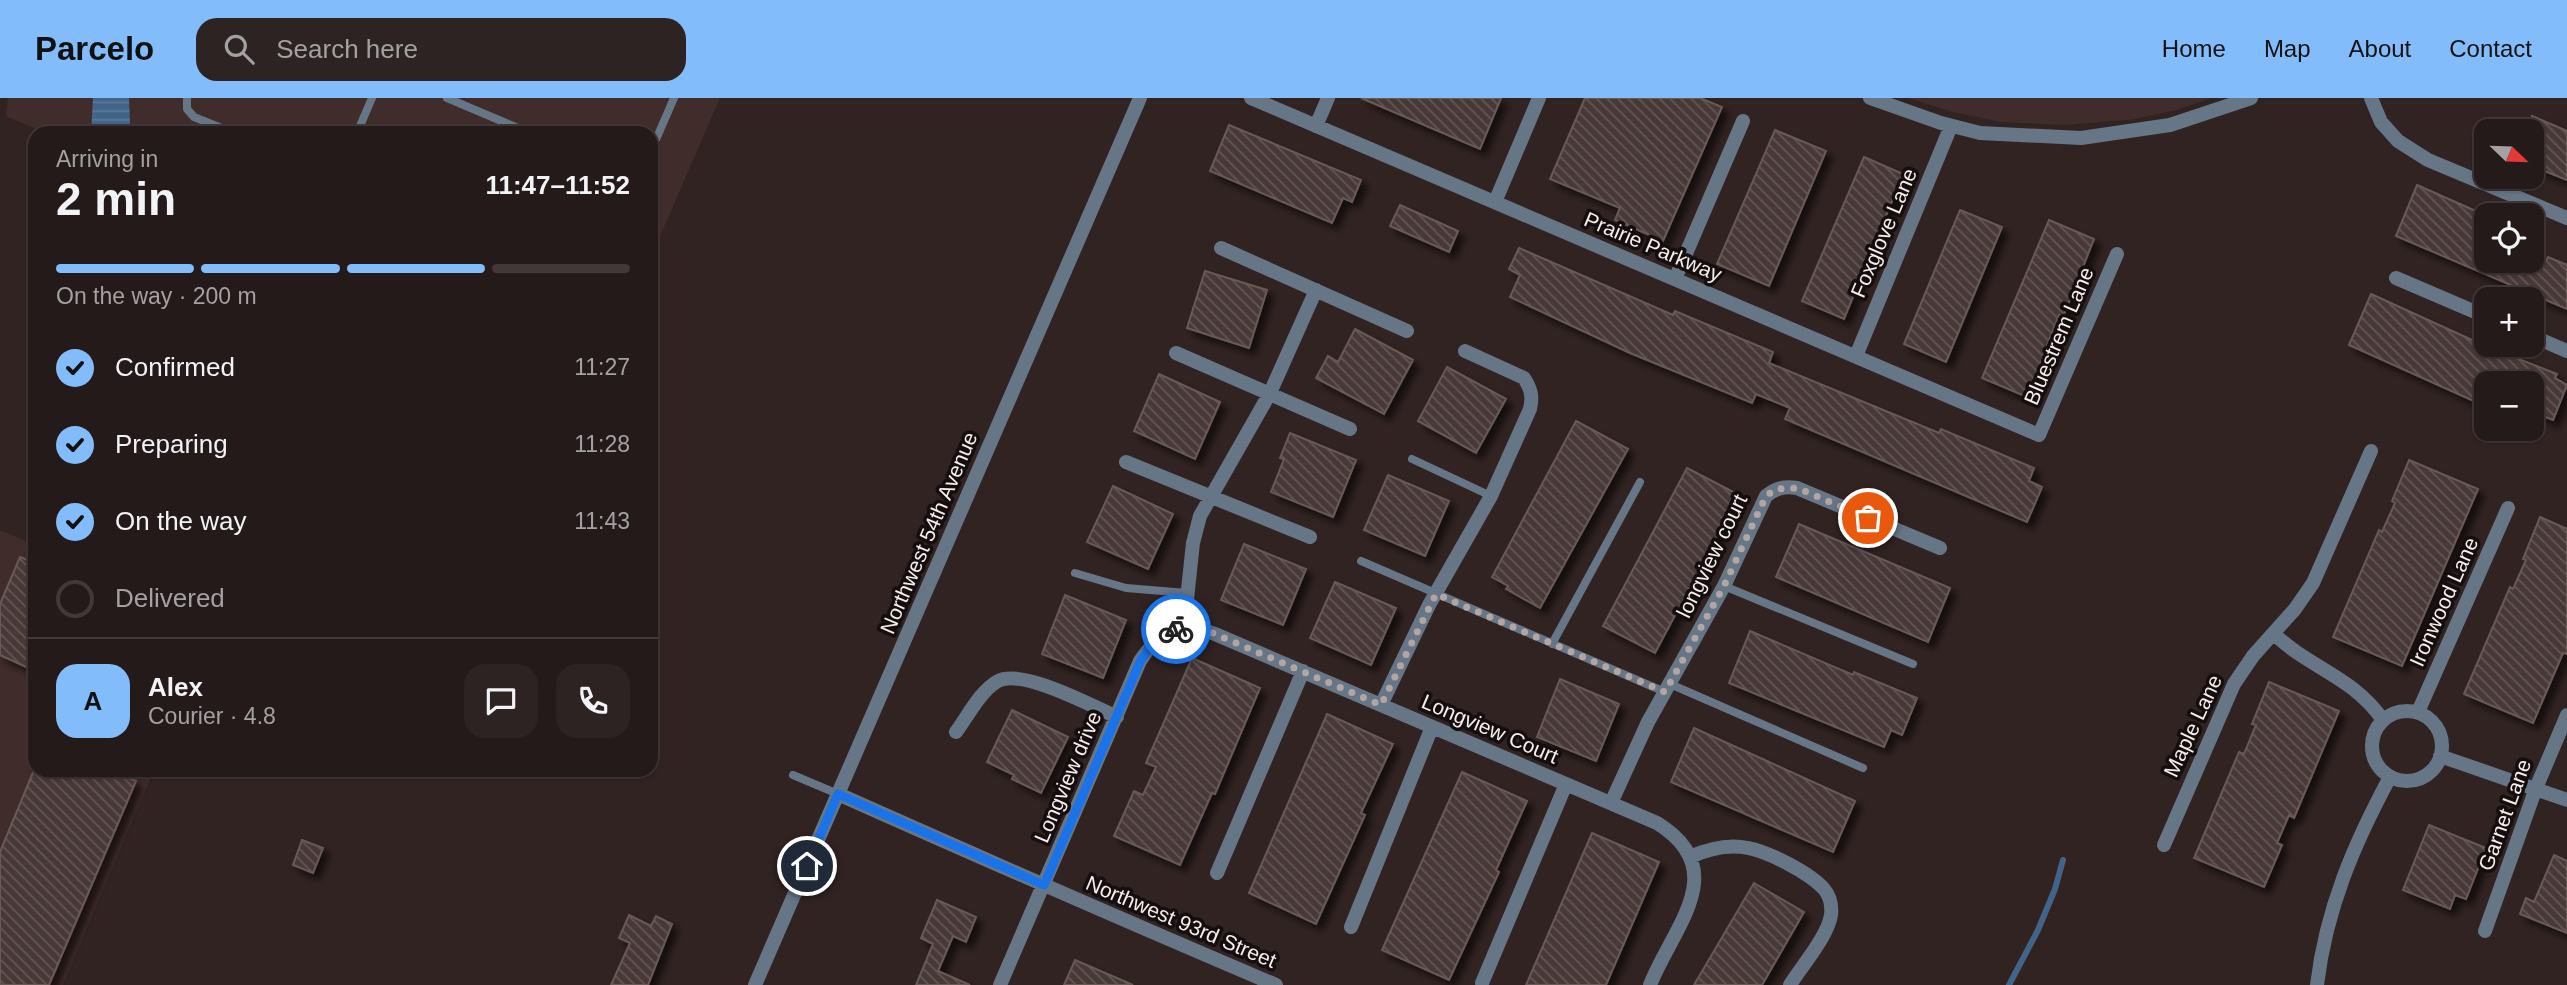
<!DOCTYPE html>
<meta charset="utf-8">
<style>
body{margin:0;font-family:Arial,sans-serif;background:#2d2323;color:#f1f3f6;height:100vh;display:flex;flex-direction:column;font-size:26px;white-space:nowrap}
*{box-sizing:border-box;margin:0}
p{font-size:23px;color:#a3a1a2}
.icon{flex:none;width:38px;height:38px;fill:none;stroke:currentColor;stroke-width:2;stroke-linecap:round;stroke-linejoin:round}
.map{position:relative;flex:1;overflow:hidden}
.panel{position:absolute;left:28px;top:28px;width:630px;height:651px;display:flex;flex-direction:column;background:#251a1a;border-radius:21px;box-shadow:0 2px 5px #0004,0 0 0 2px #423839}
.panel>*{flex:none}
.needle{width:46px;rotate:113deg}
.tools{position:absolute;left:2474px;top:21px;display:grid;gap:14px}
.tools a{display:grid;place-items:center;width:70px;height:70px;border-radius:14px;background:#251a1a;box-shadow:0 2px 5px #0004,0 0 0 2px #423839;font-size:35px}
.pin{position:absolute;display:grid;place-items:center;width:60px;height:60px;color:#fff;margin:-30px;border:4px solid #fff;border-radius:50%;box-shadow:0 2px 7px #0007}
.courier{position:absolute;display:grid;place-items:center;width:70px;height:70px;margin:-35px;border:5px solid #1a73e8;border-radius:50%;background:#fff;color:#222;box-shadow:0 2px 9px #0007}
.head em{font-style:normal;font-weight:600}
.head div{display:flex;flex-direction:column-reverse}
.head{display:flex;align-items:center;justify-content:space-between;height:119px;padding:0 28px}
h1{font-size:46px;font-weight:600;line-height:52px}
.bar{display:grid;grid-template-columns:repeat(4,1fr);gap:10px 7px;align-content:center;height:84px;padding:0 28px}
.bar i{height:9px;border-radius:5px;background:#423839}
.bar .active{background:#82bcfa}
.bar p{grid-column:span 4}
.line{display:flex;align-items:center;gap:18px;padding:0 28px;border-top:2px solid #423839}
.line div{flex:1}
.round{display:grid;place-items:center;flex:none;width:74px;height:74px;border-radius:21px;background:#2d2323}
ol{padding:0 28px;list-style:none}
li{display:flex;align-items:center;gap:21px;height:77px}
li p{margin-inline-start:auto}
li .icon{padding:7px;border-radius:50%;background:#82bcfa;color:#111;stroke-width:4}
li:last-child{color:#a3a1a2}
li i{width:38px;height:38px;border:4px solid #423839;border-radius:50%}
header{display:flex;align-items:center;gap:42px;box-sizing:border-box;height:98px;padding:0 35px;background:#82bcfa;color:#111}
header strong{font-size:33px}
nav{display:flex;gap:38px;margin-inline-start:auto;font-size:24px}
.search{width:490px;height:63px;background:#2d2323;display:flex;align-items:center;gap:18px;box-sizing:border-box;padding:0 24px;border-radius:21px;color:#a3a1a2;font-size:26px}
.map>svg:first-child{display:block}
.built{fill:#402c2a}
.water{fill:url(#water-rules)}
.lines{fill:none;stroke-linecap:round;stroke-linejoin:round}
.stream{stroke:#416488;stroke-width:6}
.building{fill:url(#building-back-hatch);stroke:#695957;stroke-width:2;filter:url(#shadow)}
.service{stroke:#667687;stroke-width:8}
.minor{stroke:#667687;stroke-width:14}
.tertiary{stroke:#667687;stroke-width:14}
.done{stroke:#b2a6a5;stroke-width:7;stroke-dasharray:0 12.6}
.route{stroke:#1a73e8;stroke-width:9}
.labels{text-anchor:middle;stroke-width:7;stroke-linejoin:round;paint-order:stroke}
.street-label{font-size:21px;fill:#f7edec;stroke:#150e0e}
</style>
<header>
<strong>Parcelo</strong>
<div class="search"><svg class="icon" aria-label="search" viewBox="0 0 24 24"><circle cx="10" cy="10" r="6"/><path d="M15 15l6 6"/></svg>Search here</div>
<nav><a>Home</a><a>Map</a><a>About</a><a>Contact</a></nav>
</header>
<div class="map">
<svg width="2567" height="887" viewBox="0 0 2567 887">
<defs>
<pattern id="water-rules" width="6" height="5" patternUnits="userSpaceOnUse" patternTransform="scale(1.75)"><rect width="6" height="5" fill="#416488"/><path d="M0 2.5h6" fill="none" stroke="#5d7a99"/></pattern>
<pattern id="building-back-hatch" width="6" height="6" patternUnits="userSpaceOnUse" patternTransform="scale(1.75)"><rect width="6" height="6" fill="#483938"/><path d="M-1 5l2 2M0 0l6 6M5-1l2 2" fill="none" stroke="#635655"/></pattern>
<filter id="shadow"><feDropShadow dx="6" dy="6" stdDeviation="3.5" flood-color="#0009"/></filter>
</defs>
<rect width="100%" height="100%" fill="#312322"/>
<path class="built" d="M8,0H720L651,159V35H46L6,18Z
M1908,0H2212L2176,12L2136,21L2065,27L2001,24L1953,14Z
M0,432L35,447V672H154L63,887H0Z"/>
<path class="water" d="M93,0H129L130,25L132,35H91Z"/>
<g class="lines">
<path class="stream" d="M2009,887L2038,832L2055,791L2063,762"/>
</g>
<path class="building" d="M1361,0H1501L1480,51Z
M1585,0H1700L1722,9L1663,143L1615,122L1620,110L1550,81Z
M2532,18L2567,33V82L2532,68Z
M1229,27L1361,82L1352,104L1343,100L1332,125L1210,73Z
M1775,32L1826,53L1769,188L1717,166Z
M1864,59L1903,76L1844,221L1802,203Z
M2417,87L2487,118V163H2546L2548,159L2567,167V211L2396,138Z
M1400,107L1458,133L1449,154L1390,128Z
M1960,112L2002,129L1946,264L1904,246Z
M2049,122L2094,141L2063,219L2059,217L2027,299L1982,280Z
M1519,150L1673,217L1675,213L1773,254L1769,265L1939,335L1941,331L2034,370L2029,383L2042,389L2027,424L1785,321L1790,310L1756,296L1752,305L1630,255L1510,199L1520,177L1509,171Z
M1205,173L1267,192L1249,250L1187,230Z
M2371,196L2483,247L2557,276L2555,280L2567,287L2553,322L2532,314V285H2487V309L2349,247Z
M1355,231L1413,262L1384,316L1316,280L1328,258L1338,264Z
M1447,269L1506,301L1476,355L1418,323Z
M1159,276L1220,304L1195,361L1134,333Z
M1576,323L1628,351L1540,510L1506,491L1508,488L1492,479Z
M1290,335L1356,362L1333,419L1271,394L1284,361L1280,360Z
M2409,362L2478,391L2402,568L2333,539L2379,432L2382,434L2395,405L2392,403Z
M1687,370L1739,397L1655,555L1603,528Z
M1388,377L1449,403L1425,458L1364,432Z
M1113,388L1173,416L1148,471L1087,444Z
M2540,419L2567,431V556L2563,555L2533,625L2464,596L2510,489L2513,491L2526,462L2523,461Z
M1799,426L1950,490L1928,544L1776,479Z
M1244,446L1306,471L1283,527L1221,502Z
M20,459L35,465V573L0,557V506Z
M1335,484L1396,510L1371,567L1310,540Z
M1065,497L1126,522L1103,580L1042,556Z
M1750,533L1853,577L1854,574L1917,600L1902,637L1891,632L1884,649L1729,585Z
M1192,560L1260,590L1215,696L1212,695L1180,767L1114,738L1134,693L1143,697L1156,669L1146,665Z
M1560,581L1619,606L1596,663L1537,639Z
M2269,584L2339,613L2294,720L2289,717L2277,745L2282,747L2264,789L2194,760L2239,654L2244,656L2256,627L2252,626Z
M1012,612L1068,639L1041,695L1012,681L1014,677L987,664Z
M1327,616L1393,646L1361,715L1365,717L1316,826L1249,795Z
M1694,630L1855,703L1833,754L1671,684Z
M34,672H109L136,683L49,887H0V754Z
M1462,674L1527,703L1496,772L1499,774L1449,882L1382,852Z
M2429,727L2486,750L2466,801L2455,797L2450,811L2403,792Z
M1592,735L1659,764L1606,887H1526Z
M302,742L323,750L313,775L293,767Z
M2554,757L2567,763V835L2520,816L2526,800L2534,804Z
M1754,785L1804,814L1762,887H1694Z
M937,802L976,819L966,844L953,838L938,873L970,887H916L933,846L921,840Z
M629,817L651,828L656,818L672,826L648,887H611L630,845L619,840Z
M1075,862L1133,887H1064Z"/>
<g class="lines">
<path class="service" d="M187,0V11L194,19L234,35
M447,0L530,35
M357,35L372,0
M651,53L674,0
M1412,361L1491,398
M1361,463L1665,594
M1075,475L1126,490L1187,495
M1724,488L1913,566
M1552,546L1640,384
M1670,586L1863,670
M793,677L838,696"/>
<path class="minor" d="M1251,0L2039,337L2117,156
M1870,0L1941,25L1980,35L2081,40L2170,27L2251,0
M2371,0L2381,24L2398,43L2428,62L2567,120
M1316,28L1328,0
M1495,104L1539,0
M1221,150L1407,233
M2396,180L2487,219
M1675,181L1743,23
M2532,238L2567,253
M1176,255L1350,331
M1856,258L1951,28
M1126,364L1310,439
M1184,529L1193,445L1200,418L1270,295L1316,192
M2274,536C2311,571 2352,578 2383,622
M1381,607L1429,507L1491,398L1530,311C1533,298 1531,291 1524,280L1465,253
M2372 648a35 35 0 1 1 70 0a35 35 0 1 1-70 0Z
M2418,614L2508,410
M956,634C968,618 980,593 998,583C1022,570 1092,608 1117,619
M2440,658L2567,702
M838,696C984,761 1130,825 1276,887
M1611,705L1648,624L1724,488L1766,398C1776,390 1784,388 1797,390L1940,450
M2164,747L2234,586L2253,558L2295,511L2313,485L2371,353
M1690,759C1708,751 1729,746 1748,750C1769,754 1810,775 1824,791C1830,798 1832,808 1831,817C1828,838 1801,869 1790,887
M1217,775L1303,573
M1351,829L1432,629
M2485,833L2536,690L2567,617
M1482,885L1566,686
M1000,887L1140,563C1161,532 1178,522 1215,536L1657,725C1733,772 1673,829 1650,887
M2317,887C2326,811 2354,746 2390,679"/>
<path class="tertiary" d="M755,887L1140,0"/>
</g>
<g class="lines">
<path class="done" d="M1176,531L1200,530L1215,536L1381,607L1436,496L1665,594L1724,488L1766,398L1776,391L1797,390L1868,420"/>
<path class="route" d="M807,768L838,696L1044,787L1140,564C1150,548 1157,536 1176,531"/>
</g>
<g class="labels">
<g class="street-label">
<text transform="translate(1884 135) rotate(-67)" y="7">Foxglove Lane</text>
<text transform="translate(1653 149) rotate(23)" y="7">Prairie Parkway</text>
<text transform="translate(2059 238) rotate(-67)" y="7">Bluestrem Lane</text>
<text transform="translate(929 435) rotate(-67)" y="7">Northwest 54th Avenue</text>
<text transform="translate(1712 458) rotate(-64)" y="7">longview court</text>
<text transform="translate(2444 504) rotate(-66)" y="7">Ironwood Lane</text>
<text transform="translate(2193 628) rotate(-65)" y="7">Maple Lane</text>
<text transform="translate(1490 631) rotate(23)" y="7">Longview Court</text>
<text transform="translate(1068 679) rotate(-67)" y="7">Longview drive</text>
<text transform="translate(2505 717) rotate(-70)" y="7">Garnet Lane</text>
<text transform="translate(1181 824) rotate(23)" y="7">Northwest 93rd Street</text>
</g>
</g>
</svg>
<div class="tools">
<a><svg class="needle" viewBox="-14 -14 28 28"><path d="M0-13l5 13h-10z" fill="#e53935"/><path d="M0 13l5-13h-10z" fill="#a3a1a2"/></svg></a>
<a><svg class="icon" aria-label="locate" viewBox="0 0 24 24"><circle cx="12" cy="12" r="6"/><path d="M12 2v4M12 18v4M2 12h4M18 12h4"/></svg></a>
<a>+</a>
<a>−</a>
</div>
<div class="pin" style="left:1868px;top:420px;background:#ea580c"><svg class="icon" aria-label="bag" viewBox="0 0 24 24"><path d="M5 8h14l-1 12H6zM9 8a3 3 0 0 1 6 0"/></svg></div>
<div class="pin" style="left:807px;top:768px;background:#1f2937"><svg class="icon" aria-label="home" viewBox="0 0 24 24"><path d="M3 11l9-7 9 7M6 9v11h12V9"/></svg></div>
<div class="courier" style="left:1176px;top:531px"><svg class="icon" aria-label="bike" viewBox="0 0 24 24"><circle cx="6" cy="16" r="4"/><circle cx="18" cy="16" r="4"/><path d="M6 16l4-8h5l3 8M10 8l3 8H6M13 5h3"/></svg></div>
<section class="panel">
<div class="head"><div><h1>2 min</h1><p>Arriving in</p></div><em>11:47–11:52</em></div>
<div class="bar"><i class="active"></i><i class="active"></i><i class="active"></i><i></i><p>On the way · 200 m</p></div>
<ol>
<li><svg class="icon" aria-label="check" viewBox="0 0 24 24"><path d="M5 12l5 5 9-10"/></svg>Confirmed<p>11:27</p></li>
<li><svg class="icon" aria-label="check" viewBox="0 0 24 24"><path d="M5 12l5 5 9-10"/></svg>Preparing<p>11:28</p></li>
<li><svg class="icon" aria-label="check" viewBox="0 0 24 24"><path d="M5 12l5 5 9-10"/></svg>On the way<p>11:43</p></li>
<li><i></i>Delivered</li>
</ol>
<div class="line" style="height:126px"><b class="round" style="background:#82bcfa;color:#111">A</b><div><b>Alex</b><p>Courier · 4.8</p></div><a class="round"><svg class="icon" aria-label="chat" viewBox="0 0 24 24"><path d="M4 5h16v11H9l-5 4z"/></svg></a><a class="round"><svg class="icon" aria-label="phone" viewBox="0 0 24 24"><path d="M5 4h4l2 5-3 2q2 4 5 5l2-3 5 2v4C11 20 4 13 5 4z"/></svg></a></div>
</section>
</div>
